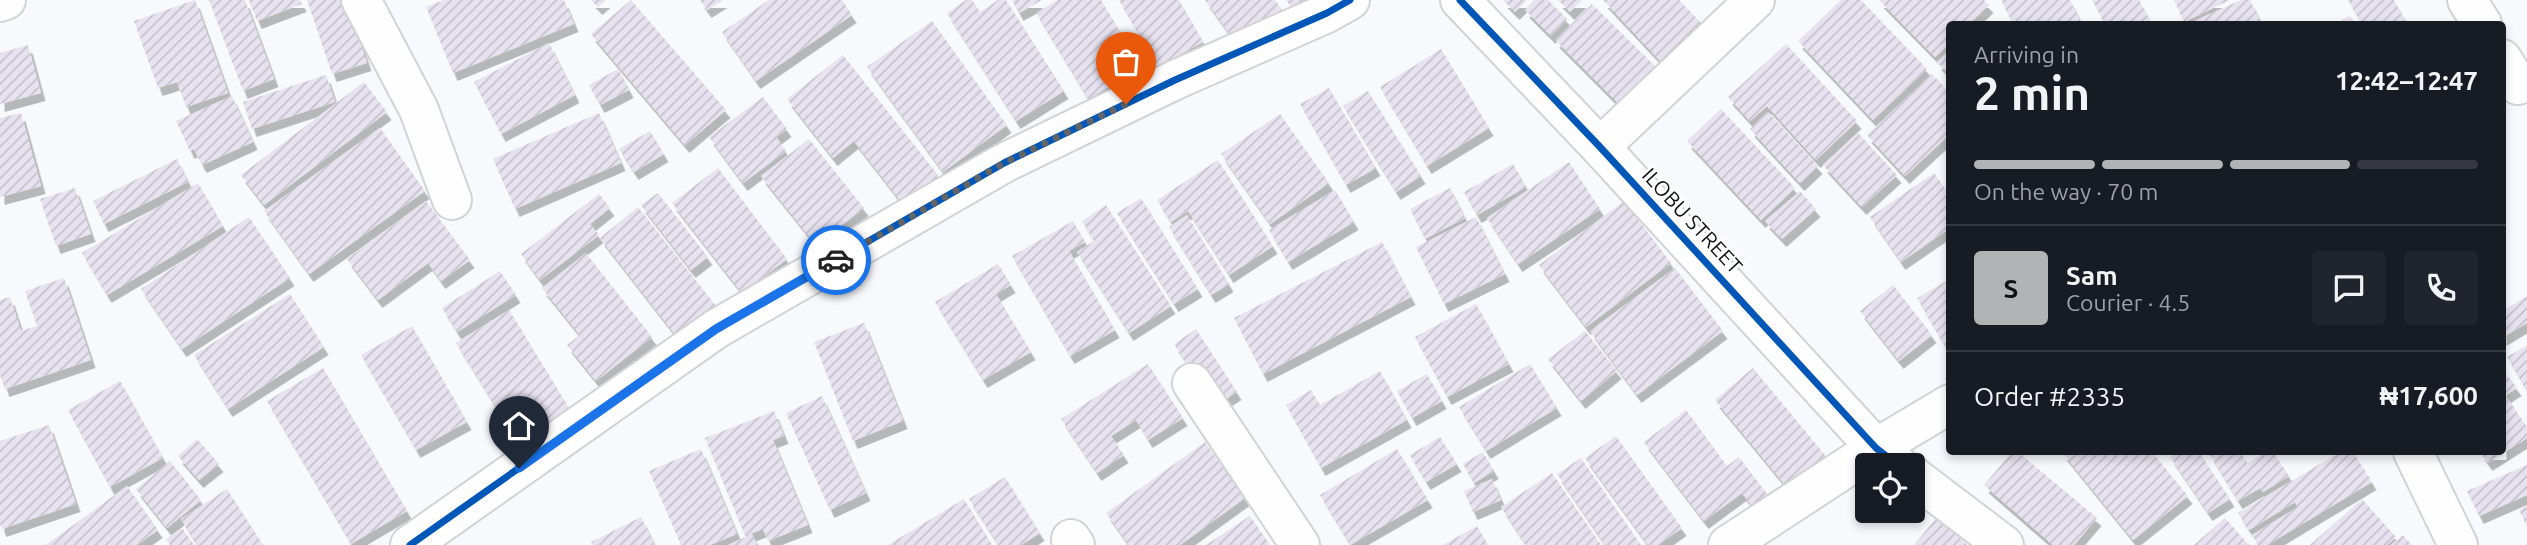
<!DOCTYPE html>
<meta charset="utf-8">
<style>
body{margin:0;font-family:Ubuntu,sans-serif;background:#20242c;color:#f1f3f6;height:100vh;display:flex;flex-direction:column;font-size:26px;white-space:nowrap}
*{box-sizing:border-box;margin:0}
p{font-size:23px;color:#9ea1a6}
.icon{flex:none;width:38px;height:38px;fill:none;stroke:currentColor;stroke-width:2;stroke-linecap:round;stroke-linejoin:round}
.map{position:relative;flex:1;overflow:hidden}
.drawer{position:absolute;left:1946px;top:21px;width:560px;height:434px;display:flex;flex-direction:column;background:#171b24;border-radius:7px;box-shadow:0 4px 10px #0003}
.drawer>*{flex:none}
.controls{position:absolute;left:1855px;top:453px;display:grid;gap:14px}
.controls a{display:grid;place-items:center;width:70px;height:70px;border-radius:7px;background:#171b24;box-shadow:0 4px 10px #0003;font-size:35px}
.pin{position:absolute;display:grid;place-items:center;width:60px;height:60px;color:#fff;margin:-72px -30px;border-radius:50% 50% 50% 0;rotate:-45deg;box-shadow:0 0 7px #0007}
.pin .icon{rotate:45deg}
.courier{position:absolute;display:grid;place-items:center;width:70px;height:70px;margin:-35px;border:5px solid #1a73e8;border-radius:50%;background:#fff;color:#222;box-shadow:0 2px 9px #0007}
.headline em{font-style:normal;font-weight:700}
.headline div{display:flex;flex-direction:column-reverse}
.headline{display:flex;align-items:center;justify-content:space-between;height:119px;padding:0 28px}
h1{font-size:46px;font-weight:700;line-height:52px}
.bar{display:grid;grid-template-columns:repeat(4,1fr);gap:10px 7px;align-content:center;height:84px;padding:0 28px}
.bar i{height:9px;border-radius:5px;background:#363941}
.bar .current{background:#b1b3b5}
.bar p{grid-column:span 4}
.line{display:flex;align-items:center;gap:18px;padding:0 28px;border-top:2px solid #363941}
.line div{flex:1}
.round{display:grid;place-items:center;flex:none;width:74px;height:74px;border-radius:7px;background:#20242c}
.map>svg:first-child{display:block}
.building{fill:url(#building-hatch);filter:url(#shadow)}
.lines{fill:none;stroke-linecap:round;stroke-linejoin:round}
.minor-casing{stroke:#d1d3d5;stroke-width:42}
.minor{stroke:#fefeff;stroke-width:38}
.cycleway-casing{stroke:#fff;stroke-width:11}
.cycleway{stroke:#0057b8;stroke-width:7}
.done{stroke:#626466;stroke-width:7;stroke-dasharray:0 12.6}
.route{stroke:#1a73e8;stroke-width:9}
.labels{text-anchor:middle;stroke-width:5;stroke-linejoin:round;paint-order:stroke}
.street-label{font-size:21px;fill:#121315;stroke:#fff}
</style>
<div class="map">
<svg width="2527" height="545" viewBox="0 0 2527 545">
<defs>
<pattern id="building-hatch" width="6" height="6" patternUnits="userSpaceOnUse" patternTransform="scale(1.75)"><rect width="6" height="6" fill="#e7e2ef"/><path d="M-1 1l2-2M0 6l6-6M5 7l2-2" fill="none" stroke="#c5c1cc"/></pattern>
<filter id="shadow"><feDropShadow dx="4.5" dy="8" stdDeviation="0" flood-color="#0004"/></filter>
</defs>
<rect width="100%" height="100%" fill="#f7f9fc"/>
<path class="building" d="M195,0L228,93L186,107L177,82L158,88L134,21Z
M209,0H245L274,79L243,91Z
M249,0H300L302,4L257,21Z
M307,0H346L367,63L332,74Z
M444,0H564L574,24L453,73L426,7Z
M591,0H606L598,7Z
M631,0L726,110L685,145L591,34Z
M700,0H723L707,10Z
M769,0H842L852,15L756,81L722,32Z
M966,0H972L980,12L998,0H1006L1064,91L1016,121L947,13Z
M1012,0H1042L1019,13Z
M1057,0H1101L1141,67L1088,99L1036,13Z
M1119,0H1179L1203,42L1157,67Z
M1205,0H1275L1282,10L1236,43Z
M1286,0H1324L1299,18Z
M1503,0H1527L1515,12Z
M1534,0H1548L1567,19L1551,36L1525,10Z
M1558,0H1582L1570,12Z
M1603,0H1679L1706,28L1666,67Z
M1841,0H1861L1927,69L1873,120L1798,41Z
M1879,0H1984L1989,5L1969,24H1950V43L1935,57Z
M2001,0H2070L2082,24H2013Z
M2092,0H2139L2152,24H2105Z
M2174,0H2230L2184,22Z
M2241,0H2250L2262,24H2193L2192,22Z
M2348,0H2394L2407,24H2362Z
M1592,4L1657,68L1620,105L1555,40Z
M2350,16L2355,24H2336Z
M932,21L1007,125L943,172L867,67Z
M549,43L575,95L501,134L474,82Z
M1786,44L1857,121L1816,160L1767,106L1750,121L1728,97Z
M28,45L41,93L0,104V53Z
M1441,49L1489,128L1427,166L1380,87Z
M1950,50V75L1937,62Z
M843,55L938,175L902,203L854,141L833,158L787,99Z
M618,69L629,90L600,105L589,85Z
M1932,74L1950,93V134L1905,176L1867,135Z
M326,75L335,102L252,129L243,102Z
M364,82L387,112L264,205L241,175Z
M1329,88L1376,168L1346,185L1300,104Z
M1368,91L1421,176L1396,192L1343,106Z
M232,96L253,142L202,165L194,149L190,151L176,121Z
M763,97L787,129L776,137L786,151L743,183L709,137Z
M1721,109L1795,188L1761,220L1687,141Z
M1768,112L1818,166L1800,183L1750,129Z
M21,113L41,186L0,197V118Z
M599,113L621,163L515,209L493,159Z
M1280,114L1329,183L1270,224L1221,154Z
M380,128L425,191L309,274L264,211Z
M650,131L664,154L634,172L619,149Z
M1858,133L1897,175L1862,207L1823,165Z
M809,139L864,208L816,245L761,176Z
M177,159L188,182L104,224L93,201Z
M1218,160L1273,246L1229,275L1188,211L1171,222L1157,200Z
M1569,162L1600,209L1518,264L1487,218Z
M1513,164L1526,187L1477,215L1464,192Z
M718,168L787,259L742,293L672,203Z
M1934,173L1950,195V228L1901,262L1870,217Z
M198,183L223,226L107,295L82,253Z
M75,188L91,234L56,246L40,199Z
M1450,188L1465,218L1425,239L1410,209Z
M1335,190L1354,222L1288,262L1269,230Z
M1800,191L1816,209L1782,239L1765,221Z
M658,193L708,257L691,270L641,205Z
M599,194L610,208L590,224L599,235L540,280L521,254Z
M1141,198L1198,289L1174,304L1117,213Z
M426,201L470,260L441,281L428,263L378,300L347,259Z
M1624,201L1671,263L1586,327L1539,265Z
M1106,205L1171,306L1129,333L1077,252L1094,241L1082,221Z
M638,207L716,306L677,337L600,238Z
M1187,215L1229,284L1211,295L1169,227Z
M249,217L290,278L182,349L141,289Z
M1476,217L1505,274L1444,304L1416,247Z
M1073,221L1085,242L1069,251L1115,330L1070,356L1012,256Z
M1382,242L1411,297L1263,374L1234,318Z
M586,253L652,337L596,381L567,345L580,335L542,288Z
M998,264L1011,285L996,294L1031,352L983,380L935,302Z
M1675,268L1723,331L1637,395L1590,331Z
M500,271L516,295L457,332L442,308Z
M64,278L91,360L5,389L0,375V300L10,297L21,331L37,326L25,291Z
M1950,279V355L1917,298Z
M1893,285L1932,335L1899,361L1860,311Z
M290,294L324,347L228,409L194,355Z
M2527,296V323L2502,338V311Z
M1476,304L1509,364L1447,397L1415,337Z
M509,310L572,413L519,445L456,343Z
M864,323L903,421L853,441L814,342Z
M412,326L467,422L416,450L361,355Z
M1196,329L1237,392L1215,406L1174,344Z
M1585,331L1617,371L1581,401L1548,359Z
M2526,346L2527,348V391L2507,357Z
M1148,364L1183,418L1148,440L1136,420L1111,436L1124,455L1097,473L1061,419Z
M1530,364L1557,408L1486,451L1459,407Z
M323,368L407,511L351,544L267,401Z
M1753,368L1825,455L1786,486L1715,400Z
M2502,368L2517,388L2502,398Z
M1380,371L1407,420L1321,468L1286,405L1311,390L1320,405Z
M1427,374L1442,401L1412,418L1397,391Z
M120,381L163,458L110,487L68,410Z
M822,396L866,493L830,510L786,413Z
M2508,399L2527,427V438L2488,463L2480,452H2502V403Z
M1686,410L1727,466L1739,457L1767,494L1752,506L1742,493L1704,521L1644,442Z
M774,411L784,436L773,440L808,525L768,541L763,529L745,536L705,438Z
M49,425L76,504L2,529L0,524V441Z
M1616,436L1682,528L1658,545H1648L1585,458Z
M1440,437L1457,464L1426,482L1410,455Z
M197,439L219,464L199,480L178,456Z
M1205,442L1245,498L1180,545H1129L1106,513Z
M701,449L737,534L710,545H681L649,471Z
M1397,449L1428,500L1350,545L1320,495Z
M1483,452L1494,471L1474,483L1463,464Z
M2012,452H2018L2097,518L2074,545H2053L1984,485Z
M2062,452H2152L2188,496L2133,540Z
M2178,452H2199L2230,499L2208,513L2170,457Z
M2217,452H2241L2247,463L2266,452H2273L2289,476L2263,492L2260,488L2238,501L2210,455Z
M2340,452H2353L2372,482L2267,545H2258L2252,535L2298,507L2295,502L2249,530L2238,513Z
M1581,458L1641,545H1605L1557,474Z
M170,461L201,500L167,528L136,489Z
M2527,465V495L2479,516L2467,491Z
M1552,473L1601,545H1526L1501,507Z
M1005,477L1040,533L1021,545H998L969,499Z
M1492,479L1501,500L1473,512L1464,491Z
M127,486L158,530L137,545H46Z
M227,489L263,545H197L181,519Z
M964,499L992,545H888Z
M2362,499L2396,537L2387,545H2310Z
M2527,506V526L2519,510Z
M1250,516L1270,545H1206Z
M641,517L655,545H593L591,542Z
M1936,518L1968,545H1914Z
M2225,518L2249,545H2194Z
M1477,526L1488,545H1443Z
M182,528L194,545H170L166,539Z
M752,534L757,545H728Z
M2403,535L2412,545H2391Z"/>
<g class="lines">
<defs>
<path id="minor" d="M361,0L419,110L452,200
M1460,0L1600,147L1876,448L1899,466
M2467,0L2482,24
M0,2L6,0
M2502,59L2518,85
M1600,147L1755,0
M1192,383L1300,545
M2413,452L2458,545
M1913,476L2004,545
M1071,539L1075,545
M410,545L716,329L1004,163L1175,80L1327,13L1350,0
M1728,545L1876,448L1950,404"/>
</defs>
<use href="#minor" class="minor-casing"/>
<use href="#minor" class="minor"/>
<defs>
<path id="cycleway" d="M1460,0L1600,147L1876,448L1899,466
M410,545L716,329L1004,163L1175,80L1327,13L1350,0"/>
</defs>
<use href="#cycleway" class="cycleway-casing"/>
<use href="#cycleway" class="cycleway"/>
</g>
<g class="lines">
<path class="done" d="M836,260L1004,163L1126,104"/>
<path class="route" d="M519,468L716,329L836,260"/>
</g>
<g class="labels">
<g class="street-label">
<text transform="translate(1692 221) rotate(47)" y="7">ILOBU STREET</text>
</g>
</g>
</svg>
<div class="controls">
<a><svg class="icon" aria-label="locate" viewBox="0 0 24 24"><circle cx="12" cy="12" r="6"/><path d="M12 2v4M12 18v4M2 12h4M18 12h4"/></svg></a>
</div>
<div class="pin" style="left:1126px;top:104px;background:#ea580c"><svg class="icon" aria-label="bag" viewBox="0 0 24 24"><path d="M5 8h14l-1 12H6zM9 8a3 3 0 0 1 6 0"/></svg></div>
<div class="pin" style="left:519px;top:468px;background:#1f2937"><svg class="icon" aria-label="home" viewBox="0 0 24 24"><path d="M3 11l9-7 9 7M6 9v11h12V9"/></svg></div>
<div class="courier" style="left:836px;top:260px"><svg class="icon" aria-label="car" viewBox="0 0 24 24"><path d="M5 17H2v-5l4-1 3-4h7l3 4 3 1v5h-3M9 17h6M6 11h13"/><circle cx="7" cy="17" r="2"/><circle cx="17" cy="17" r="2"/></svg></div>
<section class="drawer">
<div class="headline"><div><h1>2 min</h1><p>Arriving in</p></div><em>12:42–12:47</em></div>
<div class="bar"><i class="current"></i><i class="current"></i><i class="current"></i><i></i><p>On the way · 70 m</p></div>
<div class="line" style="height:126px"><b class="round" style="background:#b1b3b5;color:#111">S</b><div><b>Sam</b><p>Courier · 4.5</p></div><a class="round"><svg class="icon" aria-label="chat" viewBox="0 0 24 24"><path d="M4 5h16v11H9l-5 4z"/></svg></a><a class="round"><svg class="icon" aria-label="phone" viewBox="0 0 24 24"><path d="M5 4h4l2 5-3 2q2 4 5 5l2-3 5 2v4C11 20 4 13 5 4z"/></svg></a></div>
<div class="line" style="height:91px"><div>Order #2335</div><b>₦17,600</b></div>
</section>
</div>
